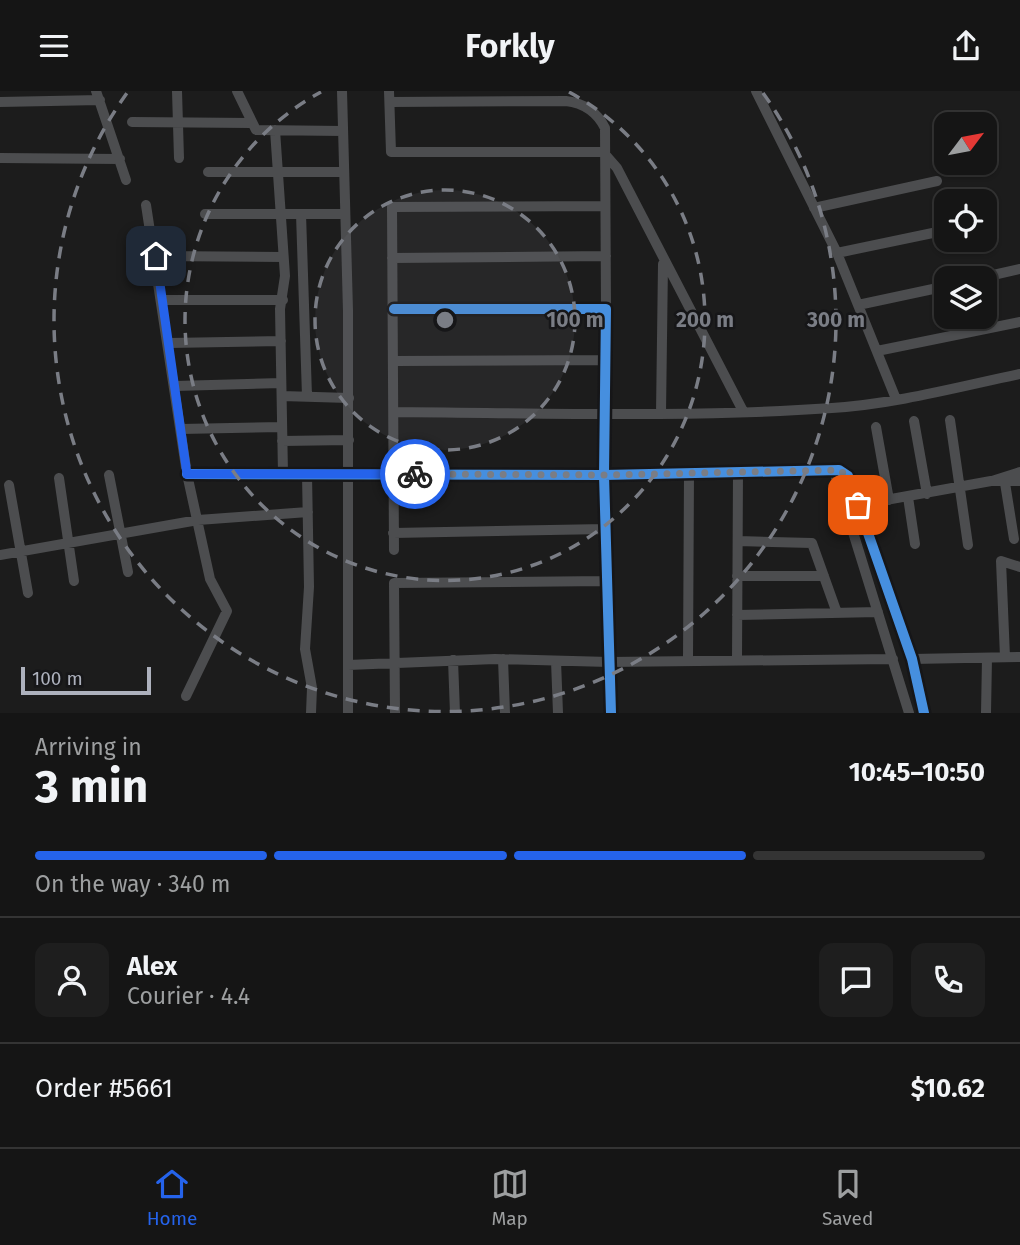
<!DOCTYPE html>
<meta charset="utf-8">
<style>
body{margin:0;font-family:"Fira Sans",sans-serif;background:#1e1e1e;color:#f1f3f6;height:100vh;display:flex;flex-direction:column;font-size:26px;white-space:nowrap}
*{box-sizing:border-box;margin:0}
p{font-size:23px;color:#9d9fa0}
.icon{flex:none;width:38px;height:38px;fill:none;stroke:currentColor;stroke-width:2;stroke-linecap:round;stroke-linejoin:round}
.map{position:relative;height:622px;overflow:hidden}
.side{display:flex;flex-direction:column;background:#151515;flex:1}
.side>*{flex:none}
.needle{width:46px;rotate:58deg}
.fabs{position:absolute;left:934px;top:21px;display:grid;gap:14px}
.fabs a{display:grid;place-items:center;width:63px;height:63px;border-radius:14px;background:#151515;box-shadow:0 2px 5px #0004,0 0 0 2px #343434;font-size:35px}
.scale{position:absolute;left:21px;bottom:18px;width:130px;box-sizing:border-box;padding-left:7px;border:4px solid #adb1bd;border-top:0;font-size:19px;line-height:24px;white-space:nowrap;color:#adb1bd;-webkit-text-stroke:5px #161618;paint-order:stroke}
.pin{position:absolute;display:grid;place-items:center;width:60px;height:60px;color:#fff;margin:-30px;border-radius:14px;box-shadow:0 4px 10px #0006}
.courier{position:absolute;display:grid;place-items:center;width:70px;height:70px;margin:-35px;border:5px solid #2563eb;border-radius:50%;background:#fff;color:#222;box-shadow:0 2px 9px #0007}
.head em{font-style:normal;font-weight:700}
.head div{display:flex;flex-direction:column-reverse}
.head{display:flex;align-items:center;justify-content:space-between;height:119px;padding:0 35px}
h1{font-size:46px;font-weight:700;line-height:52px}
.bar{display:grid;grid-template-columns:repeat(4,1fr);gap:10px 7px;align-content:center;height:84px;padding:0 35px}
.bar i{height:9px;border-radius:5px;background:#343434}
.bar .active{background:#2563eb}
.bar p{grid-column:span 4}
.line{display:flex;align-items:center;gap:18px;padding:0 35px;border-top:2px solid #343434}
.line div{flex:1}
.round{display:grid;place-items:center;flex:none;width:74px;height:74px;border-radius:14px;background:#1e1e1e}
header{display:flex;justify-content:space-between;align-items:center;height:91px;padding:0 35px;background:#151515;font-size:32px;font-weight:700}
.tabs{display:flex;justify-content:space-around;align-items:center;height:98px;border-top:2px solid #343434;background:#151515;font-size:19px;color:#9d9fa0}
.tabs a{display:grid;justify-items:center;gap:4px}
.tabs .active{color:#2563eb}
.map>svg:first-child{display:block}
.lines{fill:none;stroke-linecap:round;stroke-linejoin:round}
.street{stroke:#4c4d4f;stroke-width:10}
.cycleway-casing{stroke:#161618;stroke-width:15}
.cycleway{stroke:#468fdf;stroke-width:10}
.done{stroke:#7a7d85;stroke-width:7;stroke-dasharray:0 12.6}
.route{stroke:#2563eb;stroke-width:9}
.ring{fill:none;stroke:#7a7d85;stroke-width:3.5;stroke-dasharray:12 9}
.centre{fill:#7a7d85;stroke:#161618;stroke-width:3.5}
.ring-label{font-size:21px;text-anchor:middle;font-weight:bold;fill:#7a7d85;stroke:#161618;stroke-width:5;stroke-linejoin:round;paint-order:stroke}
</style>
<header><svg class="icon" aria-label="menu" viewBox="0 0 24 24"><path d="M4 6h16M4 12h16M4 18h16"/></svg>Forkly<svg class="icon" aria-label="share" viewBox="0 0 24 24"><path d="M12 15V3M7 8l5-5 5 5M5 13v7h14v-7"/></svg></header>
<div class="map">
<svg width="1020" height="622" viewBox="0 0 1020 622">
<rect width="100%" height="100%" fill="#1c1c1c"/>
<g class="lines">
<path class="street" d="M96,0L126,89
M177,0L179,67
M237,0L256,39L343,40
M342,0L348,220V622
M389,0L391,61H603L617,77L743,320
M756,0L837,162L896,308
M0,11L100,9
M390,11L566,10C583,12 597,21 605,37L606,218
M132,31L251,32
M275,39L285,185L280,218L283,383
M0,67L120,68
M208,81H344
M146,114L187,383L210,488L227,520L186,605
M814,117L937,90
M205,123H345
M301,123L307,305
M837,162L947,139
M156,165L283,166
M392,167L606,165
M980,187L1020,178
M163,209H283
M858,214L947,195
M169,252L281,250
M877,260L1020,231
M395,270L605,269
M175,295L281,292
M282,305L349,307
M395,321C540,322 687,327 832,317C895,313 958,296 1020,283
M661,322L663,173
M950,329L968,454
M914,330L927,403
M876,336L889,409
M181,338L282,336
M282,350L349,349
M834,380L909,622
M187,383L604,384L606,218H394
M307,383L309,496L305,558L312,597L311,622
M109,384L128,481
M59,387L74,490
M992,390L1020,381
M1005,392L1014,448
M9,394L28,502
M908,406L915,453
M858,414L991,390H1020
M393,442L605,438
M738,450L812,452L837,522
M394,459L392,116L605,115
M0,464L198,429L308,421
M737,485H824
M737,524L878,521
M1005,566L1001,470L1020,476
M503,568L505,622
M912,568L1020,566
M453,569L455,622
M688,569L689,383
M737,569L738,382
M556,570L558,622
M348,574L495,568L609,571L893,568
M395,622L394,492L606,490
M611,622L604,384L839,379L848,385L912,568L924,622
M986,622L987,567"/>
<defs>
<path id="cycleway" d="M187,383L604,384L606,218H394
M611,622L604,384L839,379L848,385L912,568L924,622"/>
</defs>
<use href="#cycleway" class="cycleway-casing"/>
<use href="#cycleway" class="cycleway"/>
</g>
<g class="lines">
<path class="done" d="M415,383L604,384L839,379L848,385L858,414"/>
<path class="route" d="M156,165L187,383H415"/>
</g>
<circle cx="445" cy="229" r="130" fill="#7a7d85" fill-opacity=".12"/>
<g class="ring">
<circle cx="445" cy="229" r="130"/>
<path d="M569 1A260 260 0 1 1 321 1"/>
<path d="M763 2A391 391 0 1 1 127 2"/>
</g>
<circle cx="445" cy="229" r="10" class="centre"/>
<g class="ring-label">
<text x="575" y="236">100 m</text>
<text x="705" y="236">200 m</text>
<text x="836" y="236">300 m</text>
</g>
</svg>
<div class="fabs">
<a><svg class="needle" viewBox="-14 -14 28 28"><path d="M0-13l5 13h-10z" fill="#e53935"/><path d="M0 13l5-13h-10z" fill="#9d9fa0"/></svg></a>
<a><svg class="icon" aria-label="locate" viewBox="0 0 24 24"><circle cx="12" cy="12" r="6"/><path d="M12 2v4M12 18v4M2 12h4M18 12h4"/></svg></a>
<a><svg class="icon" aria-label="layers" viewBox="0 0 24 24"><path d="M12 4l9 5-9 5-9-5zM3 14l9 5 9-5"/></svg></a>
</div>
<div class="scale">100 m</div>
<div class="pin" style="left:858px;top:414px;background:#ea580c"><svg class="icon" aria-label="bag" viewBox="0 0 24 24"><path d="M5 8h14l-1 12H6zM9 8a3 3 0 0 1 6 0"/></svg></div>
<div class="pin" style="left:156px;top:165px;background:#1f2937"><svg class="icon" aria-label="home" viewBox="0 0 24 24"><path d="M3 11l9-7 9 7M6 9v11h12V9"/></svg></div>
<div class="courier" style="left:415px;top:383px"><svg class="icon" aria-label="bike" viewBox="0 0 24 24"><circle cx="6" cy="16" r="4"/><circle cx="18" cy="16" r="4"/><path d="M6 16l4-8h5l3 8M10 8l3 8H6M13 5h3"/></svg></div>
</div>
<section class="side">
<div class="head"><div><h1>3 min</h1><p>Arriving in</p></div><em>10:45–10:50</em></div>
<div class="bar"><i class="active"></i><i class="active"></i><i class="active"></i><i></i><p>On the way · 340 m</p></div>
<div class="line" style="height:126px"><a class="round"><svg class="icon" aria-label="person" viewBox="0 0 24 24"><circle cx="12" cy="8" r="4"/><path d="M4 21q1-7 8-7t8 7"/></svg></a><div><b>Alex</b><p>Courier · 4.4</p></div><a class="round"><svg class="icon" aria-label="chat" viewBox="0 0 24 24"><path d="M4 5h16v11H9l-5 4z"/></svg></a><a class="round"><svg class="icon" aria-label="phone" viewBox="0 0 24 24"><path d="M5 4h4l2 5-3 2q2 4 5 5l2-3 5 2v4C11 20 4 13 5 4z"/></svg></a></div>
<div class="line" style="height:91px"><div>Order #5661</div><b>$10.62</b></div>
</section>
<nav class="tabs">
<a class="active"><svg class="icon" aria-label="home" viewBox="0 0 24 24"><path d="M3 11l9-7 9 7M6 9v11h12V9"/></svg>Home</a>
<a><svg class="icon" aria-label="map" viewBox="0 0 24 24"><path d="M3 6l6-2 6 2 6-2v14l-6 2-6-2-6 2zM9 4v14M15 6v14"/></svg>Map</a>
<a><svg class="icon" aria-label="saved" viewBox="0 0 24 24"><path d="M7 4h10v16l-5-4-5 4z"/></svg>Saved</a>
</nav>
